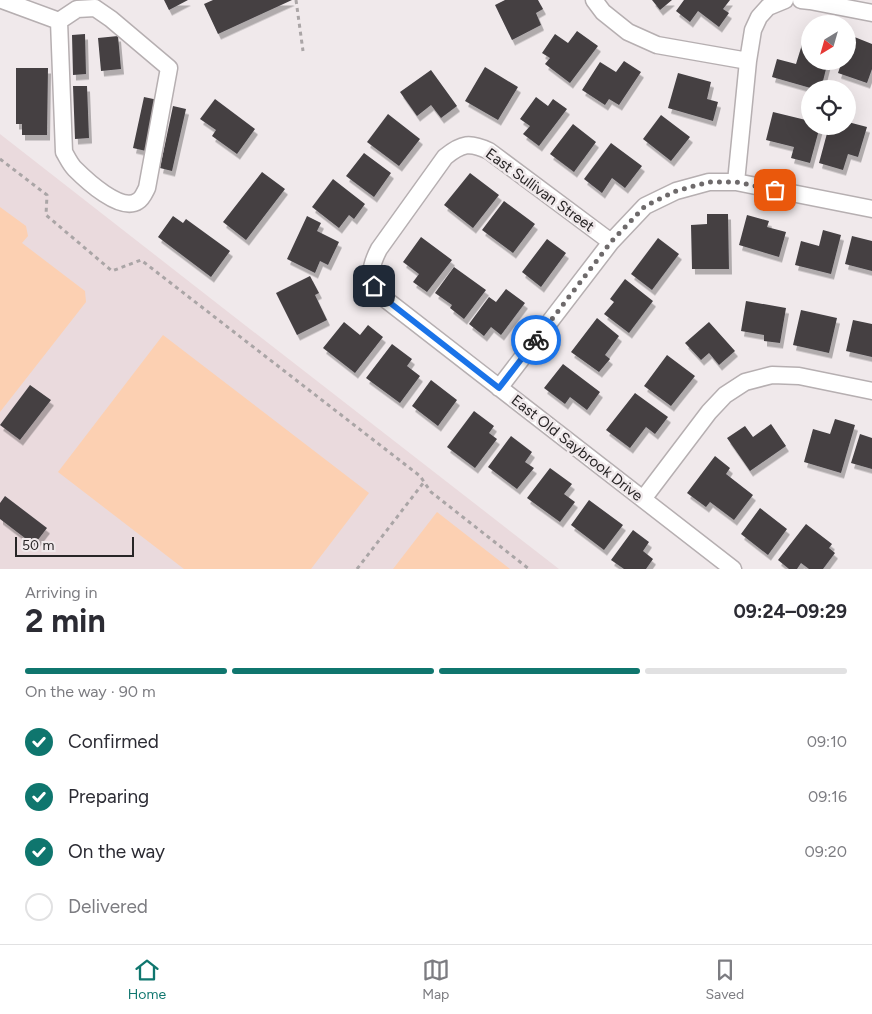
<!DOCTYPE html>
<meta charset="utf-8">
<style>
body{margin:0;font-family:Figtree,sans-serif;background:#f2f2f3;color:#2b2b33;height:100vh;display:flex;flex-direction:column;font-size:19px;white-space:nowrap}
*{box-sizing:border-box;margin:0}
p{font-size:16px;color:#7c7c81}
.icon{flex:none;width:28px;height:28px;fill:none;stroke:currentColor;stroke-width:2;stroke-linecap:round;stroke-linejoin:round}
.map{position:relative;height:569px;overflow:hidden}
.details{display:flex;flex-direction:column;background:#fff;flex:1}
.details>*{flex:none}
.needle{width:32px;rotate:217deg}
.fabs{position:absolute;left:801px;top:15px;display:grid;gap:10px}
.fabs a{display:grid;place-items:center;width:55px;height:55px;border-radius:50%;background:#fff;box-shadow:0 5px 20px #0002;font-size:25px}
.scale{position:absolute;left:15px;bottom:12px;width:119px;box-sizing:border-box;padding-left:5px;border:2px solid #282526;border-top:0;font-size:14px;line-height:18px;white-space:nowrap;color:#282526;-webkit-text-stroke:4px #f0e9eb;paint-order:stroke}
.pin{position:absolute;display:grid;place-items:center;width:42px;height:42px;color:#fff;margin:-21px;border-radius:10px;box-shadow:0 2px 8px #0006}
.courier{position:absolute;display:grid;place-items:center;width:50px;height:50px;margin:-25px;border:4px solid #1a73e8;border-radius:50%;background:#fff;color:#222;box-shadow:0 1px 6px #0007}
.head em{font-style:normal;font-weight:700}
.head div{display:flex;flex-direction:column-reverse}
.head{display:flex;align-items:center;justify-content:space-between;height:85px;padding:0 25px}
h1{font-size:32px;font-weight:700;line-height:38px}
.bar{display:grid;grid-template-columns:repeat(4,1fr);gap:8px 5px;align-content:center;height:60px;padding:0 25px}
.bar i{height:6px;border-radius:4px;background:#e1e1e2}
.bar .active{background:#0f766e}
.bar p{grid-column:span 4}
ol{padding:0 25px;list-style:none}
li{display:flex;align-items:center;gap:15px;height:55px}
li p{margin-inline-start:auto}
li .icon{padding:5px;border-radius:50%;background:#0f766e;color:#fff;stroke-width:4}
li:last-child{color:#7c7c81}
li i{width:28px;height:28px;border:2px solid #e1e1e2;border-radius:50%}
.dock{display:flex;justify-content:space-around;align-items:center;height:70px;border-top:1px solid #e1e1e2;background:#fff;font-size:14px;color:#7c7c81}
.dock a{display:grid;justify-items:center;gap:2px}
.dock .active{color:#0f766e}
.map>svg:first-child{display:block}
.built{fill:#eadadd}
.green{fill:#fcd0b2}
.building{fill:#444043;filter:url(#shadow)}
.lines{fill:none;stroke-linecap:round;stroke-linejoin:round}
.street-casing{stroke:#b6afb1;stroke-width:19}
.path{stroke:#aaa5a6;stroke-width:3;stroke-dasharray:4 4;stroke-linecap:butt}
.street{stroke:#fff;stroke-width:16}
.done{stroke:#6e6a6b;stroke-width:5;stroke-dasharray:0 9}
.route{stroke:#1a73e8;stroke-width:6}
.labels{text-anchor:middle;stroke-width:5;stroke-linejoin:round;paint-order:stroke}
.street-label{font-size:15px;fill:#282526;stroke:#f0e9eb}
</style>
<div class="map">
<svg width="872" height="569" viewBox="0 0 872 569">
<defs>
<filter id="shadow"><feDropShadow dx="3" dy="5.5" stdDeviation="0" flood-color="#0004"/></filter>
</defs>
<rect width="100%" height="100%" fill="#f0e9eb"/>
<path class="built" d="M0,134L223,308L559,569H0Z"/>
<path class="green" d="M0,207L26,226L28,236L22,243L85,291L86,302L0,412Z
M163,335L369,493L311,569H184L58,472Z
M437,512L510,569H393Z"/>
<path class="building" d="M164,0H188L169,10Z
M213,0H292L218,34L204,4Z
M505,0H538L543,9L536,13L541,25L512,40L495,5Z
M652,0H672L660,10Z
M684,0H730L723,9L729,13L719,27L698,11L690,22L676,11Z
M577,31L598,46L570,83L545,64L550,58L542,53L555,34L568,43Z
M85,34L86,74L73,75L72,35Z
M118,36L121,69L101,71L98,38Z
M852,36L872,44V69L867,83L838,73L842,61H848V47Z
M804,38L810,40V61H828L821,89H814L772,77L777,59L796,64Z
M624,61L641,72L619,105L609,99L605,105L582,90L600,62L616,72Z
M485,67L518,87L498,120L465,101Z
M16,68H48L47,135H22V124H16Z
M431,70L457,106L441,118L431,105L417,116L400,92Z
M678,73L711,82L707,99L718,102L713,121L668,108Z
M73,86H87L89,138L75,139Z
M144,97L158,100L146,151L133,148Z
M536,97L548,106L553,99L567,109L539,146L523,134L530,126L520,119Z
M215,99L255,129L237,154L212,136L216,130L200,119Z
M173,106L186,109L172,171L160,168Z
M773,112L810,121V126H820L810,163L791,158L794,147L766,140Z
M388,114L420,139L399,166L367,142Z
M661,115L690,137L671,161L643,139Z
M848,122L867,127L858,157L848,154L843,170L819,163L829,126H848Z
M573,124L596,142L574,172L550,154Z
M611,143L642,166L625,188L612,178L602,193L584,179Z
M364,153L391,173L374,197L346,176Z
M262,172L285,189L246,240L223,222Z
M470,173L499,195L473,228L444,205Z
M333,179L365,204L354,219L349,215L339,228L312,207Z
M504,201L535,224L513,253L482,230Z
M707,214H728L729,269H692L691,225L707,224Z
M747,215L769,221L767,227L786,232L779,257L739,245Z
M173,216L183,223L186,219L230,251L211,277L158,237Z
M307,216L321,223L317,231L339,242L328,265L320,261L315,273L287,259Z
M823,230L841,235L831,274L795,265L801,241L819,246Z
M852,236L872,241V271L845,264Z
M421,237L452,260L427,292L413,282L419,274L403,262Z
M658,238L679,254L652,290L631,274Z
M547,239L566,253L541,287L522,272Z
M454,267L486,290L464,319L450,308L452,305L435,293Z
M310,276L319,293L315,295L327,320L297,335L276,293Z
M625,279L653,301L629,333L604,314L614,302L610,299Z
M506,289L525,303L501,335L491,327L484,336L469,324L489,297L496,302Z
M746,301L786,308L780,343L764,341V335L741,331Z
M801,310L837,318L829,353L793,345Z
M597,318L619,336L605,355L610,359L599,372L571,352Z
M853,320L872,324V357L846,351Z
M344,322L360,335L368,325L383,337L355,373L323,348Z
M709,322L735,351L719,365L709,353L701,360L685,343Z
M392,344L412,359L407,366L420,376L400,403L366,378Z
M667,355L695,376L671,406L644,386Z
M563,364L600,392L587,410L570,397L565,404L544,388Z
M431,380L457,400L438,426L412,406Z
M30,385L51,400L20,440L0,425Z
M635,393L668,417L655,434L646,427L630,448L606,430Z
M474,411L494,426L489,433L497,439L475,468L447,447Z
M835,419L855,425L841,473L804,462L813,429L830,434Z
M771,424L786,446L750,471L727,438L745,426L753,437Z
M860,434L872,438V469L851,463Z
M511,436L532,452L525,462L534,468L517,489L488,467Z
M715,456L730,468L726,474L753,495L734,520L710,502L706,507L687,493Z
M550,468L572,484L564,494L575,502L560,522L527,498Z
M5,496L47,528L34,545L0,519V503Z
M589,500L623,525L604,550L571,525Z
M760,508L787,529L768,555L741,534Z
M806,524L832,544L829,548L835,553L823,569H809L801,563L797,569H789L778,560Z
M633,530L649,542L643,551L653,559L646,569H624L611,560Z"/>
<g class="lines">
<defs>
<path id="street" d="M2,0L59,21
M594,0L603,12L628,32L657,45L748,61
M801,0L810,1L872,13
M95,8L111,19L169,68L147,188C145,192 142,199 138,201C121,213 86,180 75,169C70,164 67,157 64,152L59,21L77,9Z
M736,182L872,209
M611,242L489,151C470,142 462,143 445,157L379,249C369,268 369,277 380,295L733,569
M499,388L611,242L645,206L676,191L709,182H736L748,61L753,30L759,17L768,7L785,0
M643,499L709,412L725,395L745,382L772,375L799,376L872,391"/>
</defs>
<use href="#street" class="street-casing"/>
<path class="path" d="M296,0L303,51
M0,159L47,195L46,215L112,271L141,260L420,476L431,492L529,569
M357,569L424,482"/>
<use href="#street" class="street"/>
</g>
<g class="lines">
<path class="done" d="M536,340L611,242L645,206L676,191L709,182H736L775,190"/>
<path class="route" d="M374,286L380,295L499,388L536,340"/>
</g>
<g class="labels">
<g class="street-label">
<text transform="translate(540 190) rotate(36)" y="5">East Sullivan Street</text>
<text transform="translate(577 448) rotate(38)" y="5">East Old Saybrook Drive</text>
</g>
</g>
</svg>
<div class="fabs">
<a><svg class="needle" viewBox="-14 -14 28 28"><path d="M0-13l5 13h-10z" fill="#e53935"/><path d="M0 13l5-13h-10z" fill="#7c7c81"/></svg></a>
<a><svg class="icon" aria-label="locate" viewBox="0 0 24 24"><circle cx="12" cy="12" r="6"/><path d="M12 2v4M12 18v4M2 12h4M18 12h4"/></svg></a>
</div>
<div class="scale">50 m</div>
<div class="pin" style="left:775px;top:190px;background:#ea580c"><svg class="icon" aria-label="bag" viewBox="0 0 24 24"><path d="M5 8h14l-1 12H6zM9 8a3 3 0 0 1 6 0"/></svg></div>
<div class="pin" style="left:374px;top:286px;background:#1f2937"><svg class="icon" aria-label="home" viewBox="0 0 24 24"><path d="M3 11l9-7 9 7M6 9v11h12V9"/></svg></div>
<div class="courier" style="left:536px;top:340px"><svg class="icon" aria-label="bike" viewBox="0 0 24 24"><circle cx="6" cy="16" r="4"/><circle cx="18" cy="16" r="4"/><path d="M6 16l4-8h5l3 8M10 8l3 8H6M13 5h3"/></svg></div>
</div>
<section class="details">
<div class="head"><div><h1>2 min</h1><p>Arriving in</p></div><em>09:24–09:29</em></div>
<div class="bar"><i class="active"></i><i class="active"></i><i class="active"></i><i></i><p>On the way · 90 m</p></div>
<ol>
<li><svg class="icon" aria-label="check" viewBox="0 0 24 24"><path d="M5 12l5 5 9-10"/></svg>Confirmed<p>09:10</p></li>
<li><svg class="icon" aria-label="check" viewBox="0 0 24 24"><path d="M5 12l5 5 9-10"/></svg>Preparing<p>09:16</p></li>
<li><svg class="icon" aria-label="check" viewBox="0 0 24 24"><path d="M5 12l5 5 9-10"/></svg>On the way<p>09:20</p></li>
<li><i></i>Delivered</li>
</ol>
</section>
<nav class="dock">
<a class="active"><svg class="icon" aria-label="home" viewBox="0 0 24 24"><path d="M3 11l9-7 9 7M6 9v11h12V9"/></svg>Home</a>
<a><svg class="icon" aria-label="map" viewBox="0 0 24 24"><path d="M3 6l6-2 6 2 6-2v14l-6 2-6-2-6 2zM9 4v14M15 6v14"/></svg>Map</a>
<a><svg class="icon" aria-label="saved" viewBox="0 0 24 24"><path d="M7 4h10v16l-5-4-5 4z"/></svg>Saved</a>
</nav>
